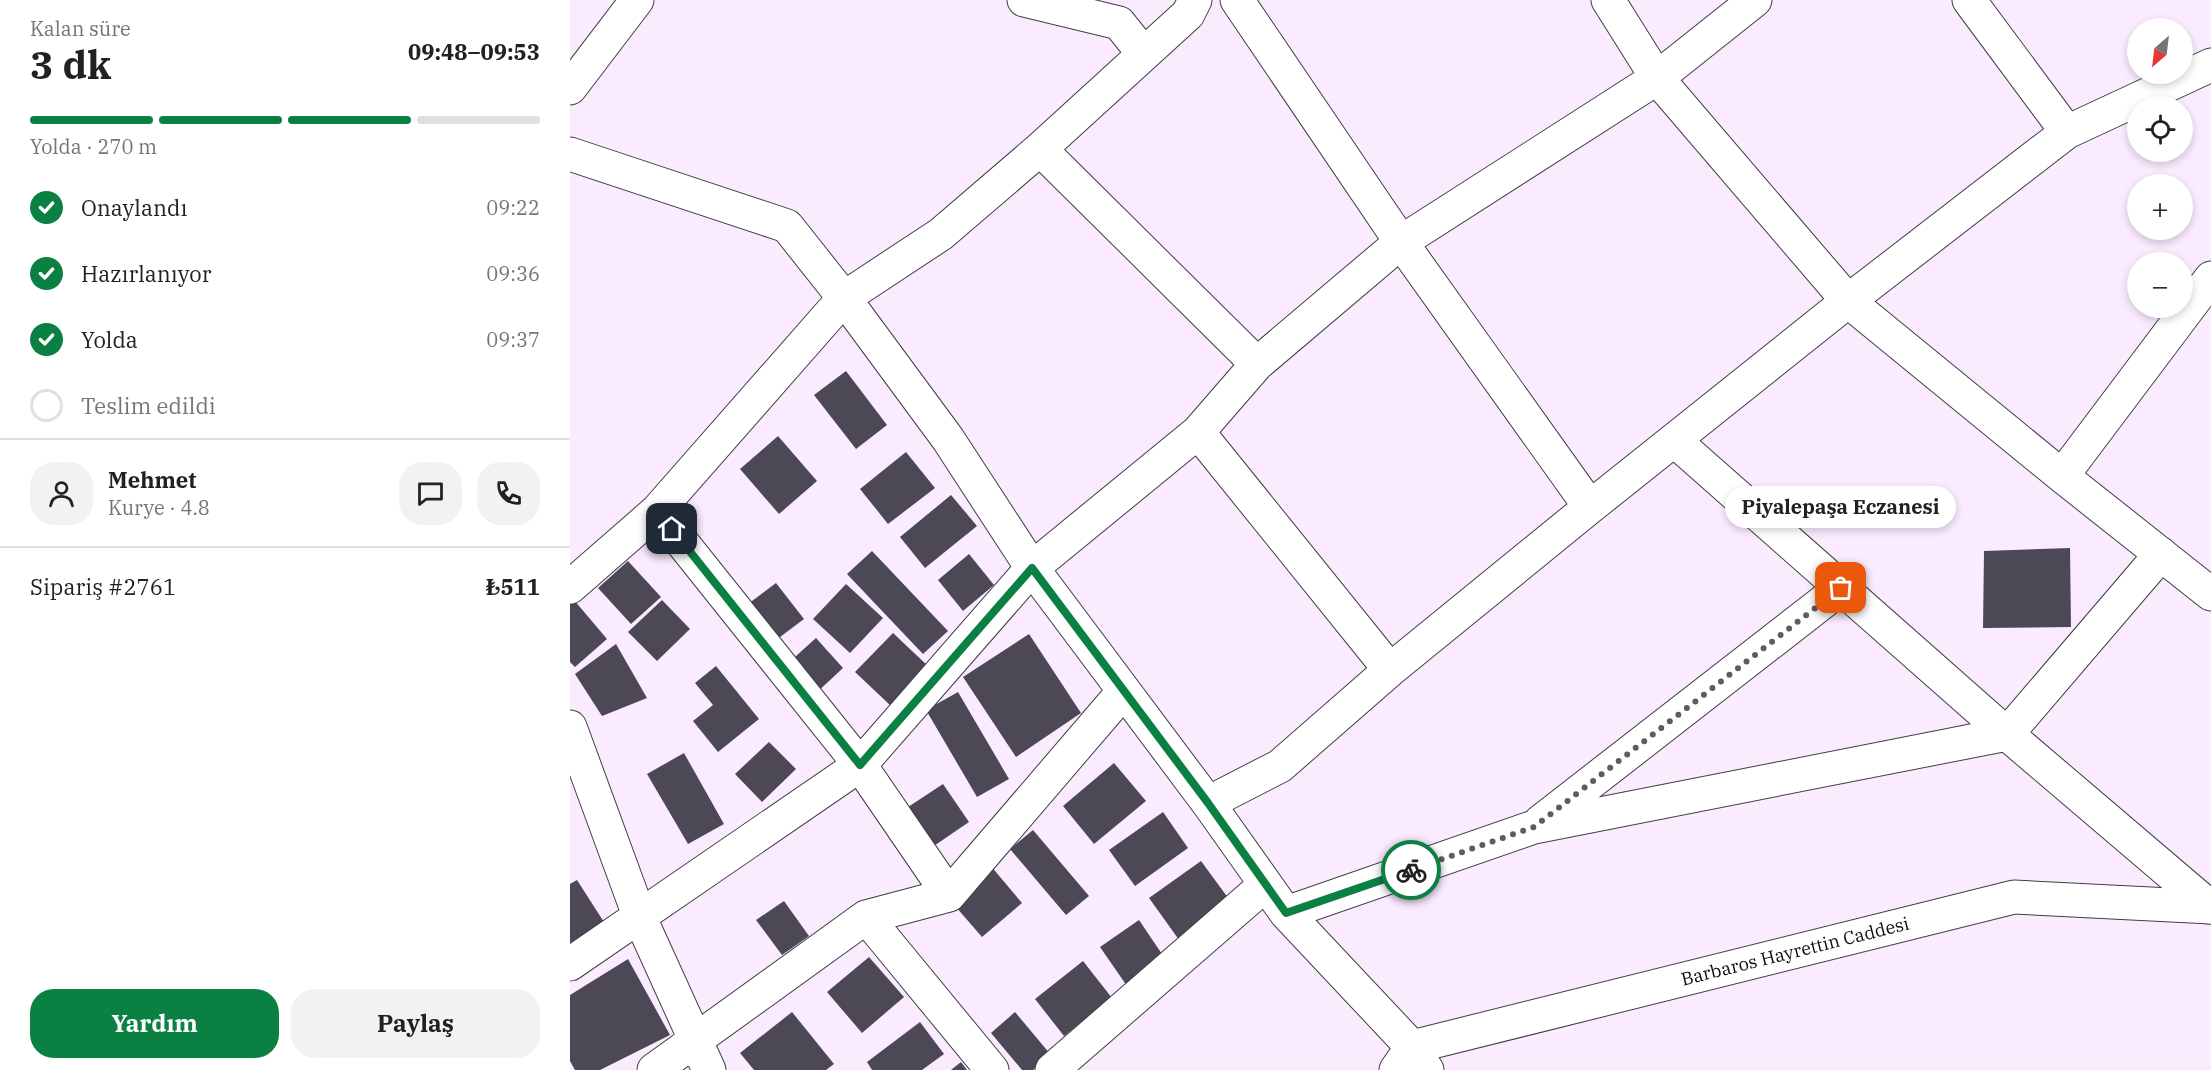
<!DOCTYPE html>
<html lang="tr">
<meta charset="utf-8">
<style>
body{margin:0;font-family:"IBM Plex Serif",serif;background:#f2f2f2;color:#202124;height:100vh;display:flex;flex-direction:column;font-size:22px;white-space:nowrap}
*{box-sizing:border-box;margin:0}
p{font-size:20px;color:#757577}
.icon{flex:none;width:33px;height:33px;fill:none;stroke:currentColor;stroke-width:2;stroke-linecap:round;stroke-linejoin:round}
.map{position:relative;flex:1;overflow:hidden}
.details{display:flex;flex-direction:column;background:#fff;width:570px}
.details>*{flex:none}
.needle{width:39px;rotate:208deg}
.buttons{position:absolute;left:1557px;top:18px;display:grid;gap:12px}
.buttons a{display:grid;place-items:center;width:66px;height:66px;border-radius:50%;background:#fff;box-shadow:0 3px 9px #0003;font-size:30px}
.pin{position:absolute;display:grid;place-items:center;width:51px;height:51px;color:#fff;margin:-26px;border-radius:12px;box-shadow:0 3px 9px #0006}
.courier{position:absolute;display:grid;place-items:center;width:60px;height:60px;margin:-30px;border:4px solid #0b8043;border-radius:50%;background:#fff;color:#222;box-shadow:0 2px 8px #0007}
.bubble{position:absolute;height:42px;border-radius:21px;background:#fff;box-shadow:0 3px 9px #0003;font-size:20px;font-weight:800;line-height:42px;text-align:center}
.overview em{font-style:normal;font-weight:800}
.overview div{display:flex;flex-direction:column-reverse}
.overview{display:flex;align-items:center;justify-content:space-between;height:102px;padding:0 30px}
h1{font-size:39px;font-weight:800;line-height:45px}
.bar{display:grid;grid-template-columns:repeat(4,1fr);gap:9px 6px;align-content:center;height:72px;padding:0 30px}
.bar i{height:8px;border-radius:4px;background:#e0e0e0}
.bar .active{background:#0b8043}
.bar p{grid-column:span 4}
.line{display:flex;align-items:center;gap:15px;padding:0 30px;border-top:2px solid #e0e0e0}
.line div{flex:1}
.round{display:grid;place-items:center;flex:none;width:63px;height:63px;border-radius:24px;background:#f2f2f2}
ol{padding:0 30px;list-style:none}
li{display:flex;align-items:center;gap:18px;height:66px}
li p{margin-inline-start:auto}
li .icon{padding:6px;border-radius:50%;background:#0b8043;color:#fff;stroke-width:4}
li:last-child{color:#757577}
li i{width:33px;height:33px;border:3px solid #e0e0e0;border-radius:50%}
.primary-button{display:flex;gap:12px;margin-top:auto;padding:12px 30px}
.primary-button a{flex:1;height:69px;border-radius:24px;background:#0b8043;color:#fff;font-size:24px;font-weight:800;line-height:69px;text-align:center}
.primary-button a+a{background:#f2f2f2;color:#202124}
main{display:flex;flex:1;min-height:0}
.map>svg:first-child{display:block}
.building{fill:#4d4855}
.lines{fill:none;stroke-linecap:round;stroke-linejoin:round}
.minor-casing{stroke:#3f3f3f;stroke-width:35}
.tertiary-casing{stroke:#3f3f3f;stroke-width:35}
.minor{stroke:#fff;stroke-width:33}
.tertiary{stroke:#fff;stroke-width:33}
.done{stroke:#605a61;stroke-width:6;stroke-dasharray:0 10.8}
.route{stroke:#0b8043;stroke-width:8}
.labels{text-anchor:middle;stroke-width:6;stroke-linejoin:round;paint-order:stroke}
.street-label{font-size:18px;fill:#0c0c0c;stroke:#fff}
</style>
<main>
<section class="details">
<div class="overview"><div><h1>3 dk</h1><p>Kalan süre</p></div><em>09:48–09:53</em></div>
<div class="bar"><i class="active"></i><i class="active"></i><i class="active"></i><i></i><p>Yolda · 270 m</p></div>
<ol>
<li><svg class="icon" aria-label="check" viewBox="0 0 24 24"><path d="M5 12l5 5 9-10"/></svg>Onaylandı<p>09:22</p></li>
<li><svg class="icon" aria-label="check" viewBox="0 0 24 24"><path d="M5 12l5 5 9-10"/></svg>Hazırlanıyor<p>09:36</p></li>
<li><svg class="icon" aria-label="check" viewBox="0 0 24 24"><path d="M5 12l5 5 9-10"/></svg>Yolda<p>09:37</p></li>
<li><i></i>Teslim edildi</li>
</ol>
<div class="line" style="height:108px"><a class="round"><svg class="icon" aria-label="person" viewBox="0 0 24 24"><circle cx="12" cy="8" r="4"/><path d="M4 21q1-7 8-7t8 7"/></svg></a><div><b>Mehmet</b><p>Kurye · 4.8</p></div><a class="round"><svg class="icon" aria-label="chat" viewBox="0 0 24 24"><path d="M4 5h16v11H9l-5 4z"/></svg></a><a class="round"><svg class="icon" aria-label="phone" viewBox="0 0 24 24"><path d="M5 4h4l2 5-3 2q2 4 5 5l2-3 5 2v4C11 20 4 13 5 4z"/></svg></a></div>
<div class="line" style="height:78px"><div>Sipariş #2761</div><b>₺511</b></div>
<div class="primary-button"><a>Yardım</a><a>Paylaş</a></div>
</section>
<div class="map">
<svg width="1641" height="1070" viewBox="0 0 1641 1070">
<rect width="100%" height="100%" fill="#fbebff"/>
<path class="building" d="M276,371L317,425L286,449L244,395Z
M208,436L247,481L209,514L170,469Z
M336,452L365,488L318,524L290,489Z
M381,495L407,526L355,568L330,537Z
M1500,548L1501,627L1413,628L1414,551Z
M302,551L378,631L353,654L277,574Z
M399,554L424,585L393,611L368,580Z
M58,561L91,597L61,624L28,588Z
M206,583L234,619L202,643L174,607Z
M276,584L313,618L280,653L243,619Z
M4,600L37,639L5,667L0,662V603Z
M92,600L120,629L87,661L58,632Z
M323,633L359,667L321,706L285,672Z
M459,634L511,713L446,757L393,677Z
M246,638L273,668L244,695L216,665Z
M46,644L77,698L32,716L5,674Z
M146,666L189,719L148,752L123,721L143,705L125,683Z
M388,692L439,779L407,797L356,710Z
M199,742L226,769L192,802L165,774Z
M114,753L154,824L118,844L77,774Z
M544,763L576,801L524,844L493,806Z
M373,784L399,822L358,850L332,811Z
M593,812L618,848L565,886L539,850Z
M463,830L519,896L496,915L440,849Z
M631,861L664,906L612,944L579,898Z
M420,865L452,903L412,937L379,899Z
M7,880L39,930L0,954V884Z
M214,901L239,936L212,955L186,920Z
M569,920L596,960L557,986L530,947Z
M299,957L334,997L292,1033L257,992Z
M58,959L100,1035L30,1070H5L0,1061V995Z
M513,961L542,998L494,1036L465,999Z
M222,1012L264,1064L256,1070H184L170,1053Z
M445,1012L481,1055L463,1070H452L421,1033Z
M350,1022L374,1054L352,1070H302L297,1062Z
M391,1062L397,1070H381Z"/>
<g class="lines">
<defs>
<path id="minor" d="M454,0L549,23L573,53
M667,0L831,242L1020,507
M1038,0L1087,78L1278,301L1492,476L1641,594
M1399,0L1497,132
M0,88L67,0
M470,149L687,364
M0,154L217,226L274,298L378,439L462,568L638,803L716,913L842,1047L857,1070
M628,432L820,670
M1105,441L1437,734L1640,907
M1492,476L1641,278
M87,511L290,765L379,895
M0,587L87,511L274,298L371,234L470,149L618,14L625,0
M0,727L70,918L139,1070
M638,803L710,766L820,670L1020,507L1278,301L1497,132L1641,65
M970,822L1271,588
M716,913L964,827L1437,734L1591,554
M296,917L422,1070
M0,964L290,765L462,568L628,432L687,364L831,242L1087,78L1185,0
M84,1070L296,917L379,895L553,692
M482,1070L695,885"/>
<g id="tertiary">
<path id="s1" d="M826,1070L842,1047L1444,897L1641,907"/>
</g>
</defs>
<use href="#minor" class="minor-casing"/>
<use href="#tertiary" class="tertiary-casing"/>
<use href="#minor" class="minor"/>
<use href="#tertiary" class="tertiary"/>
</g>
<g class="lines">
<path class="done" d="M841,870L964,827L1271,588"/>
<path class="route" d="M102,529L290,765L462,568L638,803L716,913L841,870"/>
</g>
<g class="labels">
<g class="street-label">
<text dy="6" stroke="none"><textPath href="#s1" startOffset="423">Barbaros Hayrettin Caddesi</textPath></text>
</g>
</g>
</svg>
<div class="buttons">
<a><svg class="needle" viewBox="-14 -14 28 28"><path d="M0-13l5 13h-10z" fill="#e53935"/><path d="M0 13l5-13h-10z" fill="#757577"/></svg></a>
<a><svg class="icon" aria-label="locate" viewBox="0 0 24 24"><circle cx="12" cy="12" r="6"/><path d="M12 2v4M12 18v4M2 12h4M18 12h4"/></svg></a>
<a>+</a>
<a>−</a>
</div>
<div class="pin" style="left:1271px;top:588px;background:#ea580c"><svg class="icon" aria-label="bag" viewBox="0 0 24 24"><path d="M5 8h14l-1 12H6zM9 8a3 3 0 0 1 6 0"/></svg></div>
<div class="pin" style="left:102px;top:529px;background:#1f2937"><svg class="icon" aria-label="home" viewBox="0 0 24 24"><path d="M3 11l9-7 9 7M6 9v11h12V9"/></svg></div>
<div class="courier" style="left:841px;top:870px"><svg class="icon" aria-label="bike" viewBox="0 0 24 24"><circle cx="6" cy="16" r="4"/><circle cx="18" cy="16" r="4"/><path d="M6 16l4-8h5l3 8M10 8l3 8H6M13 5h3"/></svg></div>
<div class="bubble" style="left:1155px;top:486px;width:231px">Piyalepaşa Eczanesi</div>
</div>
</main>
